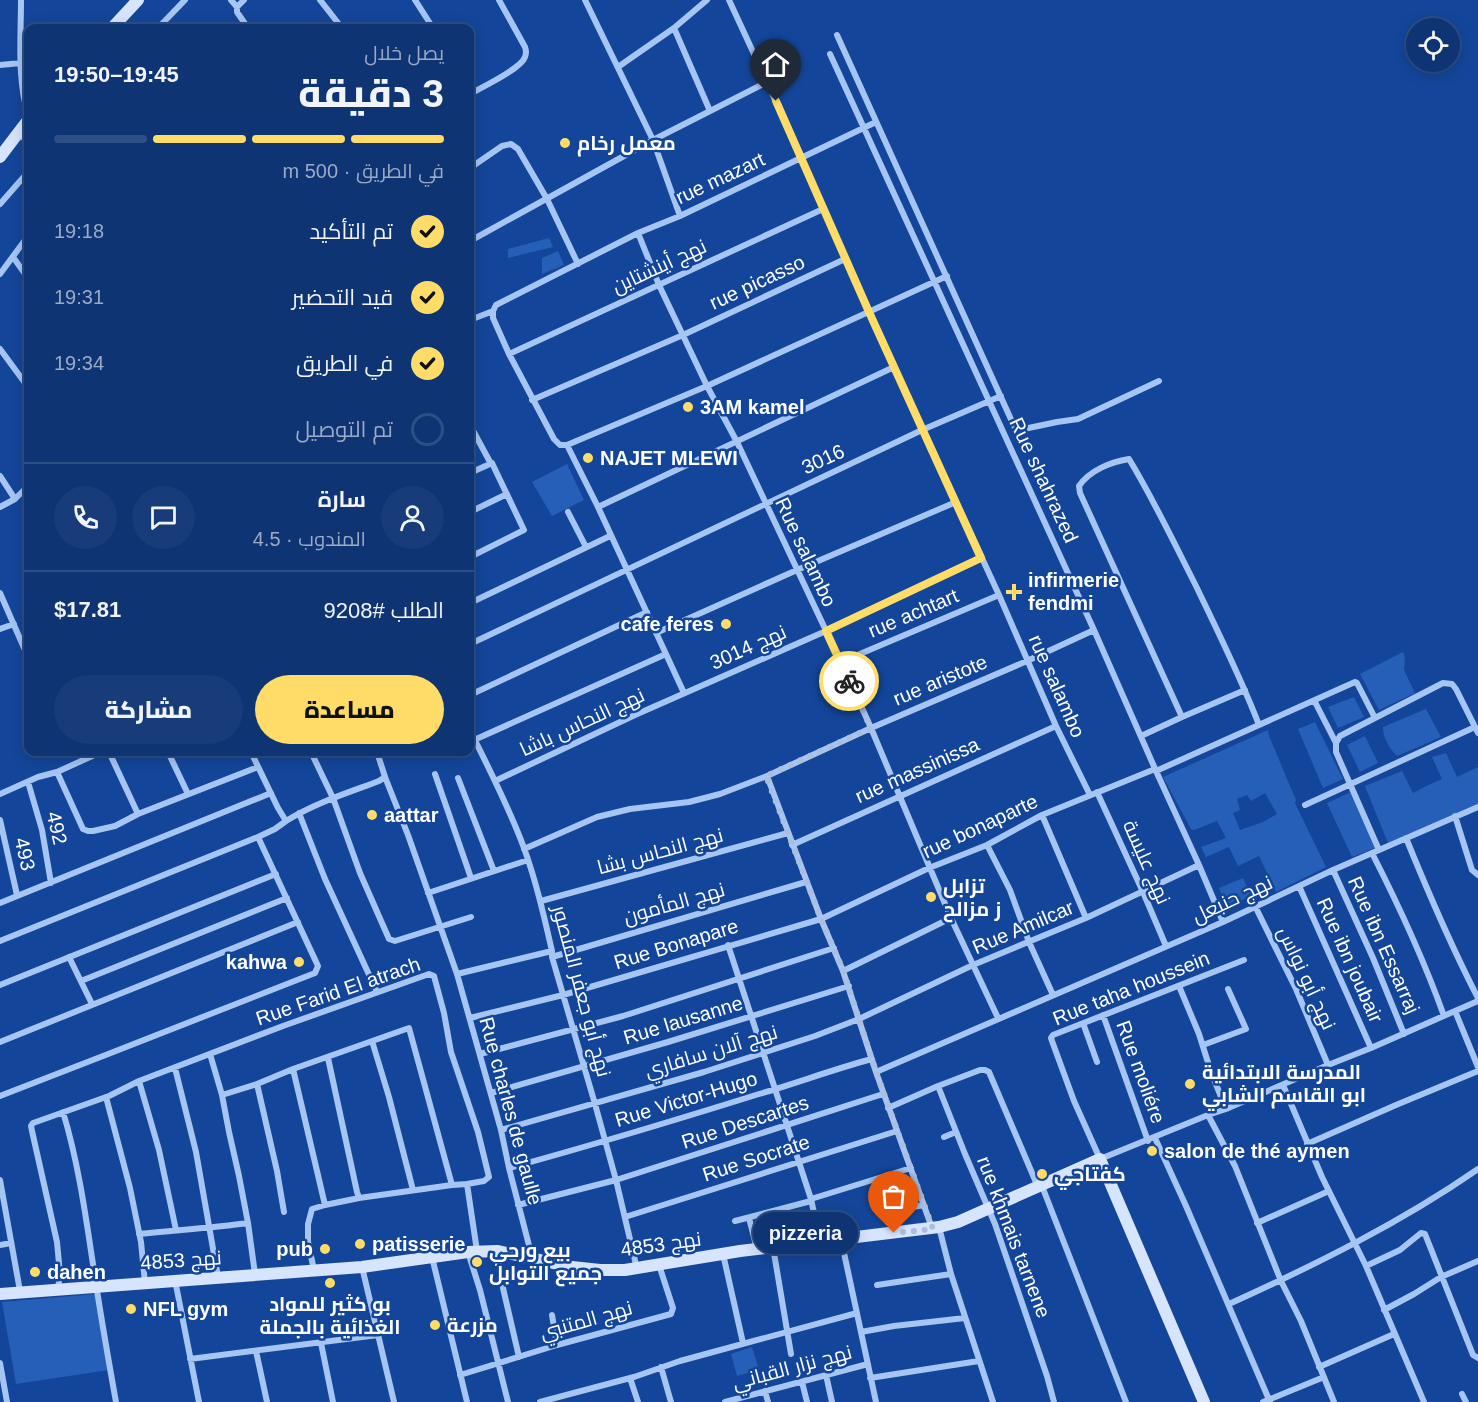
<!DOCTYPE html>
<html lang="ar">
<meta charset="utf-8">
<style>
body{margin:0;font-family:Helvetica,Cairo,sans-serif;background:#173c79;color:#f1f3f6;direction:rtl;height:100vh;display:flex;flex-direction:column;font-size:22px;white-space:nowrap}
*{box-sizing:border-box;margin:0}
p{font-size:20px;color:#9baac5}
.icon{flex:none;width:33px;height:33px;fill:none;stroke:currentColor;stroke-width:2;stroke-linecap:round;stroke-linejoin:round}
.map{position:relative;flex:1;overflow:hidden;direction:ltr}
.drawer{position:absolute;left:24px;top:24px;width:450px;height:732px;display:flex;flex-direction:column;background:#0e3474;border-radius:12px;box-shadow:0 3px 15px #0003,0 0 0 2px #2e4f86;direction:rtl}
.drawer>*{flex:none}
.fabs{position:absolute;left:1406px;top:18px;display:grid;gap:12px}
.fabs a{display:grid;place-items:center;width:54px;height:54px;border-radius:50%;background:#0e3474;box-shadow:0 3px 15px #0003,0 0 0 2px #2e4f86;font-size:30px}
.pin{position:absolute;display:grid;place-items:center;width:51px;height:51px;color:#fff;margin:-62px -26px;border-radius:50% 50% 50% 0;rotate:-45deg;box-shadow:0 0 6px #0007}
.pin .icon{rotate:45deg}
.courier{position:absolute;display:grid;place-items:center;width:60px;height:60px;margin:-30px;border:4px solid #ffdc68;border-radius:50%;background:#fff;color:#222;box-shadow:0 2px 8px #0007}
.bubble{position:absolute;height:42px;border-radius:21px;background:#0e3474;box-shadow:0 3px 15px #0003,0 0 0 2px #2e4f86;font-size:20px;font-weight:800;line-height:42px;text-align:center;direction:rtl}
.head em{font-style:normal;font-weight:800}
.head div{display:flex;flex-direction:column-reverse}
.head{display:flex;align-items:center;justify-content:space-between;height:102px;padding:0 30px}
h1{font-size:39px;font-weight:800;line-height:45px}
.bar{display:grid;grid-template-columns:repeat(4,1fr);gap:9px 6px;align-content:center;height:72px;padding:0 30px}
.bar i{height:8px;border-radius:4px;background:#2e4f86}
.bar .selected{background:#ffdc68}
.bar p{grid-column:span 4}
.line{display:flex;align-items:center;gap:15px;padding:0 30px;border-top:2px solid #2e4f86}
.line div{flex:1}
.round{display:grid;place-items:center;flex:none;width:63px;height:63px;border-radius:32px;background:#173c79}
ol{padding:0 30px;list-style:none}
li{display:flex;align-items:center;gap:18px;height:66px}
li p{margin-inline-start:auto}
li .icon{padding:6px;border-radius:50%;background:#ffdc68;color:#111;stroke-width:4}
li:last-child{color:#9baac5}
li i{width:33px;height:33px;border:3px solid #2e4f86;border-radius:50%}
.button{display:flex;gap:12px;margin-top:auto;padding:12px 30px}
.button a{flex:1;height:69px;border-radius:36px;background:#ffdc68;color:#111;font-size:24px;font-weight:800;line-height:69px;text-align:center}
.button a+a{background:#173c79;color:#f1f3f6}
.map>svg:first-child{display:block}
.green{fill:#265fb8;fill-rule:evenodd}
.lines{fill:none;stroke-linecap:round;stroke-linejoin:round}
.street{stroke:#a6c5f3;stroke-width:6}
.secondary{stroke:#d6e4fd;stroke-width:12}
.done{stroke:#acbedc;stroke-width:6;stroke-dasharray:0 10.8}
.route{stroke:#ffdc68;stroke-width:8}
.poi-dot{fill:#ffdc68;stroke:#13469a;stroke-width:2}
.labels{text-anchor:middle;stroke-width:5;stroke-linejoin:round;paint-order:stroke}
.poi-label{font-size:20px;font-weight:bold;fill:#fff;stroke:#13469a;text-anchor:start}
.street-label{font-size:20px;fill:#fff;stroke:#13469a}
</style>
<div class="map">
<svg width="1478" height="1402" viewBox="0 0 1478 1402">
<rect width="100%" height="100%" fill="#13469a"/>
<path class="green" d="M549,238L553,247L508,258V249Z
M558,251L564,265L542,274V258Z
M567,464L584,500L552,516L532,482Z
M1403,652L1405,658L1404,670L1415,693L1379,710L1360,674Z
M1354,697L1364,717L1338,728L1328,707Z
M1426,709L1441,737L1397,756C1389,748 1383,738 1383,727Z
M1315,722L1343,779L1323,788L1298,729Z
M1268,730L1269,736L1296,800L1295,803L1326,867L1276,892L1259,856L1238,866L1229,847L1206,857L1201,847L1226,838L1217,821L1194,830L1191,829L1163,777ZM1265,793L1277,814L1263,822L1240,830L1233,813L1240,810L1237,799L1247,795L1251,801Z
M1365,736L1378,763L1360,772L1347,745Z
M1446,753L1457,777L1478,767V804L1388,843L1365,786L1402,771L1413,793L1426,786L1442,779L1432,757Z
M1351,792L1375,848L1352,857L1327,803Z
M1243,878L1251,896L1227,907L1219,888Z
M96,1294L109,1370L16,1384L2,1302Z
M752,1347L759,1370L737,1376L731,1354Z"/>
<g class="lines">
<path class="street" d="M21,0C21,38 17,78 28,115
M231,0L237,7
M244,0L237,7V12L248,28
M320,0L342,28
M415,0L433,28
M585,0L653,140L680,216
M729,0L767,82L894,367L999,595L1056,726L1090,795
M158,28L185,0
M674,28L710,111
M837,35L1014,426L1019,430L1057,422L1078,419L1159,381
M830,54L1094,630L1156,771L1199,865L1223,922
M0,65L21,63
M618,67L674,28L707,0
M470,94C482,87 521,69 525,57C527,52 526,51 525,47L499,0
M876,122L680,216L638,233L496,305L493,311V318L509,354L554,439L560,445H567L707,386L947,276
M19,133L28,143
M470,168L502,146L511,144L518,149L547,199L578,264
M0,204L28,172
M638,233L659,285L707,386L737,442L853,688L871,728L951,918L998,1018
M470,241L653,140L767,82
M13,257L28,278
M0,274L28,236
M470,320L493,311
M0,349L28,387
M509,354L823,209
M532,400L683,335L845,259
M470,425L490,462L492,463L524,530L470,557
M567,445L598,507L684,693
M470,473L492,463
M0,476L15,499
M0,507L15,499L28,486
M598,507L894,367
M470,512L507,494
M568,512L586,547
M0,593L28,657
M470,603L610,536
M0,629L14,624
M656,633L797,570L956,502
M470,644L922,430L1001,396
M841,662L999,595
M470,695L647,612
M1315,702L1336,743
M1182,717L1080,493L1079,486C1090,470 1111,462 1129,459C1154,500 1174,543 1196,586C1218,632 1241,678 1259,725
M470,730C489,769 509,807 524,848C536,881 544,916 552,951V957L595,1104L616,1180L637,1269
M1141,736L1182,717L1245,690
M474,740L666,654
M109,752L138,814
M168,752L188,794
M251,752L278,808L286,821C315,803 347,793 379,781L385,777L377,752
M311,752L333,798L360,873L389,939L395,941L471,917
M1156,771L1355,682L1357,683L1375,718
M57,772L83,829L88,831H93L115,826L138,814L258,767
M435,774L471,878
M767,776L871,728L1027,661L1094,630
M385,777L408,835L457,974L501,1130L509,1168L532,1257
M458,778L494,871
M495,781L635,715L826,631L981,558
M28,782L42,830L51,883
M1097,792L1143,892L1166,946
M0,794L38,777L57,772L101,752
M1305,805L1475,727
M299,813L325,879L377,992
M1042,815L1086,918
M1455,816L1472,870L1478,875
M0,820L17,895
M1406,838C1428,892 1451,946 1478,998
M792,845L1056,726
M987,845L1010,890L1029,942L1053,995
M524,849L597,817L630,809L689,802L720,794L767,776L821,919L843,971L876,1072L932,1228
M1379,850L1336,752V743L1340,736L1443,683L1452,684L1456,689L1478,733
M1372,853C1399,906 1424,960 1444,1016
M1333,870L1373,958L1404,1034
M1299,886L1371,1048
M428,893L528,860
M541,901L788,833
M0,903L271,793
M1255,906L1296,989L1328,1065
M0,941L258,837L275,829L286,821
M728,945L811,1199L820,1241
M69,957L92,1004
M552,957L806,882
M1244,960L1053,1035L1051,1038L1052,1041L1074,1101L1100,1159L1208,1115L1226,1109L1328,1065L1371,1048L1455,1011L1478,1067
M843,971L951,918
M457,974L552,951
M81,981L287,898
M0,985L276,874
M1179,986L1199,1034L1211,1072L1226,1109
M1455,1011L1478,1001
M1103,1015L1148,1141
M470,1018L563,995L821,919L929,868L987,845L1042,815L1155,769
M1083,1023L1097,1062
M372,1041L389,1097L413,1190
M0,1042L298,922
M1203,1045L1246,1029L1228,989
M210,1054L222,1095L229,1132L239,1176L248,1223L255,1274
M480,1054L623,1016L834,948
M328,1058L357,1192L359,1198
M175,1068L196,1152L218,1277
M293,1069L325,1205L312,1209L308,1224V1242L314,1270
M876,1072L1223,922L1333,870L1478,807
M139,1081L159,1150L176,1230
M257,1084L277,1171L284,1212
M1283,1085L1322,1177L1366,1266L1424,1402
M938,1086L965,1154L995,1224L1047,1376L1054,1402
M491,1093L668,1042L849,986
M222,1095L257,1084L293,1069L409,1028L452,1185L467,1184
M0,1096C105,1055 210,1015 315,973L318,966L258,837
M106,1097L130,1188L141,1242L145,1283
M888,1108L938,1086L980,1070H985L989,1072L1038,1187
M63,1112C80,1168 87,1226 96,1284C102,1323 109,1363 116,1402
M1208,1115L1235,1166L1281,1281L1301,1321L1334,1402
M501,1130L704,1072L815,1036L859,1019L973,965L1086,918L1199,865
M944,1137L956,1132
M1155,1138L1186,1206L1270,1402
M1307,1144L1396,1105L1478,1071
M509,1168C593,1145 676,1120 759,1094C797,1083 834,1069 872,1059
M0,1180L20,1291
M1042,1186L1126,1402
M811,1199L911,1168
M325,1205L359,1198L452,1185
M518,1205L616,1180L883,1094
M901,1209L924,1205
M625,1217L897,1131
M749,1218L757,1249
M735,1221L811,1201
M1257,1223L1329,1191
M939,1227L951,1274L993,1402
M139,1234C176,1230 212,1228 248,1223
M841,1239L876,1402
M0,1245L11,1243
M773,1247L791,1354
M468,1252L480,1290L508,1402
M723,1254L743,1343
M432,1257L467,1402
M1366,1266L1400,1250L1421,1233L1425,1234L1473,1355L1478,1358
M362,1267L394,1402
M175,1280L199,1402
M877,1285L951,1274
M503,1288L519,1357
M58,1289L60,1274L57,1242L32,1131L31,1126L33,1123L109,1096L139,1081L283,1026L429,974L434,976L444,1013L451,1052L478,1132L489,1177L484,1181L467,1184L477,1251
M1229,1304C1315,1265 1400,1223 1478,1169
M1384,1310L1414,1294L1441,1277L1478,1261
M552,1315L557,1345
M861,1332L894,1326L965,1318
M321,1343L333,1402
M256,1351L267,1402
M190,1359L378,1335
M0,1363L7,1402
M661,1367L671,1402
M1319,1367L1394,1334
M460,1375L557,1345L671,1314L673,1308L659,1265
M826,1375L832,1402
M630,1378L638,1402
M870,1378L979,1361
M802,1382L807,1402
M765,1391L768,1402
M1462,1394L1466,1402
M540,1402L634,1377L680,1361L857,1313
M725,1402L868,1364
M1263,1402L1324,1377"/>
<path class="secondary" d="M112,28L138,0
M0,157L28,120
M0,1294L362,1267L468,1252L498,1251L572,1267L600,1270H625L740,1251L939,1227L958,1222L1100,1159L1204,1402"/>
</g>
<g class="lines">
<path class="done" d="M849,681L871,728L766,776L821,919L843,970L876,1072L933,1229L894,1233"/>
<path class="route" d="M776,101L869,312L981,558L826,631L849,681"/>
</g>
<g class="poi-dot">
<circle cx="565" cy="143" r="6"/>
<circle cx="688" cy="407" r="6"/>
<circle cx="588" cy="458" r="6"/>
<path d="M1011 583h6v6h6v6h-6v6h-6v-6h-6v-6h6z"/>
<circle cx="726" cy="624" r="6"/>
<circle cx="372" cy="815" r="6"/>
<circle cx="931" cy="897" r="6"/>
<circle cx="299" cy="962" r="6"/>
<circle cx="1190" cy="1084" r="6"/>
<circle cx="1152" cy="1151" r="6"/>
<circle cx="1042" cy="1174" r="6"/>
<circle cx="360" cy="1244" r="6"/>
<circle cx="325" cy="1249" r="6"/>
<circle cx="477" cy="1262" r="6"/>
<circle cx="35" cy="1272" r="6"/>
<circle cx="330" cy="1283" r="6"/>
<circle cx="131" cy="1309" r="6"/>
<circle cx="435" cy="1325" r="6"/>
</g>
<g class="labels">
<g class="poi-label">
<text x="577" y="150">معمل رخام</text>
<text x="700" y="414">3AM kamel</text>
<text x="600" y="465">NAJET MLEWI</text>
<text x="1028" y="587">infirmerie<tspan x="1028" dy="23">fendmi</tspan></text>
<text x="714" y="631" text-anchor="end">cafe feres</text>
<text x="384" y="822">aattar</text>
<text x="943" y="893">تزابل<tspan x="943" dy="23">ز مزالح</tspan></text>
<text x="287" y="969" text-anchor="end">kahwa</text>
<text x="1202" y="1079">المدرسة الابتدائية<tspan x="1202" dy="23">ابو القاسم الشابي</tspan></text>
<text x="1164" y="1158">salon de thé aymen</text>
<text x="1054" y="1181">كفتاجي</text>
<text x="372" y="1251">patisserie</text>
<text x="313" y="1256" text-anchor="end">pub</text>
<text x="489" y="1257">بيع ورحي<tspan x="489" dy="23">جميع التوابل</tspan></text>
<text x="47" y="1279">dahen</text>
<text x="330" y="1311" text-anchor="middle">بو كثير للمواد<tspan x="330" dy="23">الغذائية بالجملة</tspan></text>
<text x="143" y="1316">NFL gym</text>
<text x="447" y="1332">مزرعة</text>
</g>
<g class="street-label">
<text transform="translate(720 178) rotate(-25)" y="7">rue mazart</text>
<text transform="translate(659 266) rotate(-25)" y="7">نهج أينشتاين</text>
<text transform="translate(757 282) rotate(-25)" y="7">rue picasso</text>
<text transform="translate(823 459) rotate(-25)" y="7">3016</text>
<text transform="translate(1044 480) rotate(65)" y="7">Rue shahrazed</text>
<text transform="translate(806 552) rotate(65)" y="7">Rue salambo</text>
<text transform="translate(913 613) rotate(-23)" y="7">rue achtart</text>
<text transform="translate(748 647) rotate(-24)" y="7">نهج 3014</text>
<text transform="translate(940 680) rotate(-23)" y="7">rue aristote</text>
<text transform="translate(1057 686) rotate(66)" y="7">rue salambo</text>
<text transform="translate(582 722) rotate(-25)" y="7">نهج النحاس باشا</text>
<text transform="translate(917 770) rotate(-24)" y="7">rue massinissa</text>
<text transform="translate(980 826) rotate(-25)" y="7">rue bonaparte</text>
<text transform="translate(57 828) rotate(77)" y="7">492</text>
<text transform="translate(660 851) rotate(-15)" y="7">نهج النحاس بشا</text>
<text transform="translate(25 854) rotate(77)" y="7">493</text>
<text transform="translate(1147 862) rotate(66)" y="7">نهج عليسة</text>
<text transform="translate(1232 899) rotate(-25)" y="7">نهج حنبعل</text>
<text transform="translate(674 903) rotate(-16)" y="7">نهج المأمون</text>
<text transform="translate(1023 927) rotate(-23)" y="7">Rue Amilcar</text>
<text transform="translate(676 944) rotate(-17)" y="7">Rue Bonapare</text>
<text transform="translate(1384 945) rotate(66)" y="7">Rue ibn Essarraj</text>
<text transform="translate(1350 960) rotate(66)" y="7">Rue ibn joubair</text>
<text transform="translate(1307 978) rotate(65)" y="7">نهج أبو نواس</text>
<text transform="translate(1131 988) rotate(-22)" y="7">Rue taha houssein</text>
<text transform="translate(338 991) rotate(-19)" y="7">Rue Farid El atrach</text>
<text transform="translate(582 991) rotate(75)" y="7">نهج أبو جعفر المنصور</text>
<text transform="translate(683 1020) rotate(-17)" y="7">Rue lausanne</text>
<text transform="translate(711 1051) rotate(-17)" y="7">نهج آلان سافاري</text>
<text transform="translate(1141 1072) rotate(70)" y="7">Rue moliére</text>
<text transform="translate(686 1099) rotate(-17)" y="7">Rue Victor-Hugo</text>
<text transform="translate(511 1111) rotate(75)" y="7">Rue charles de gaulle</text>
<text transform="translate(745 1122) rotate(-18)" y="7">Rue Descartes</text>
<text transform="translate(756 1158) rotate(-18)" y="7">Rue Socrate</text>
<text transform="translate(1014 1237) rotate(69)" y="7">rue khmais tarnene</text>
<text transform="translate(661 1244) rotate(-8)" y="7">نهج 4853</text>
<text transform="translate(181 1260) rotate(-4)" y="7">نهج 4853</text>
<text transform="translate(586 1320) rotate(-16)" y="7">نهج المتنبي</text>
<text transform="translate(792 1367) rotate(-15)" y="7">نهج نزار القباني</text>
</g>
</g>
</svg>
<div class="fabs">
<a><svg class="icon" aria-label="locate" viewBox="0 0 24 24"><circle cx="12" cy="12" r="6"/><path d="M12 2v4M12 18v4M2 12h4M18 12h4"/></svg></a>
</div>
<div class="pin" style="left:894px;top:1233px;background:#ea580c"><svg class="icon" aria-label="bag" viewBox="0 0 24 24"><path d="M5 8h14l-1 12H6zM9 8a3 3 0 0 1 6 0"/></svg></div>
<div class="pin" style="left:776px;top:101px;background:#1f2937"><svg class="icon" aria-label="home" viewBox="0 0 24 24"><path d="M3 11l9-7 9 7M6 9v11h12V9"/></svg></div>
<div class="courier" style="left:849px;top:681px"><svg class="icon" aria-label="bike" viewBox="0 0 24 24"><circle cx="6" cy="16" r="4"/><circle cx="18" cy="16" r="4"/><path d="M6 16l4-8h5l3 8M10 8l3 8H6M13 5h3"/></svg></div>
<div class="bubble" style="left:753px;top:1212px;width:105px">pizzeria</div>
<section class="drawer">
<div class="head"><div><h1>3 دقيقة</h1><p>يصل خلال</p></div><em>19:45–19:50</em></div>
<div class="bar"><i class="selected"></i><i class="selected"></i><i class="selected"></i><i></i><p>في الطريق · 500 m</p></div>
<ol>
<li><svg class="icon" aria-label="check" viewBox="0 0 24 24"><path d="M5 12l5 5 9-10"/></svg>تم التأكيد<p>19:18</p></li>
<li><svg class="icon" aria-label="check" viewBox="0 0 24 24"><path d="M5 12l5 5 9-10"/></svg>قيد التحضير<p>19:31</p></li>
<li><svg class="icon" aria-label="check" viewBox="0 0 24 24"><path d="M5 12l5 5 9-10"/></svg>في الطريق<p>19:34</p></li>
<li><i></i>تم التوصيل</li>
</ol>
<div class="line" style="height:108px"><a class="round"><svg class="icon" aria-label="person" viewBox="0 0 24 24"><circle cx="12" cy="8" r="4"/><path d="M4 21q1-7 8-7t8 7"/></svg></a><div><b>سارة</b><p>المندوب · 4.5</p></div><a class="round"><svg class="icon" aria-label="chat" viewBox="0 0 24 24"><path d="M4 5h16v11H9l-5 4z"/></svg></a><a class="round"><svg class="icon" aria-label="phone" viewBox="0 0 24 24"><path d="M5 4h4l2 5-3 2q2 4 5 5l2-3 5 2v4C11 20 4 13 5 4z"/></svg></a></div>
<div class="line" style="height:78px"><div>الطلب #9208</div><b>$17.81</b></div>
<div class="button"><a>مساعدة</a><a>مشاركة</a></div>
</section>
</div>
